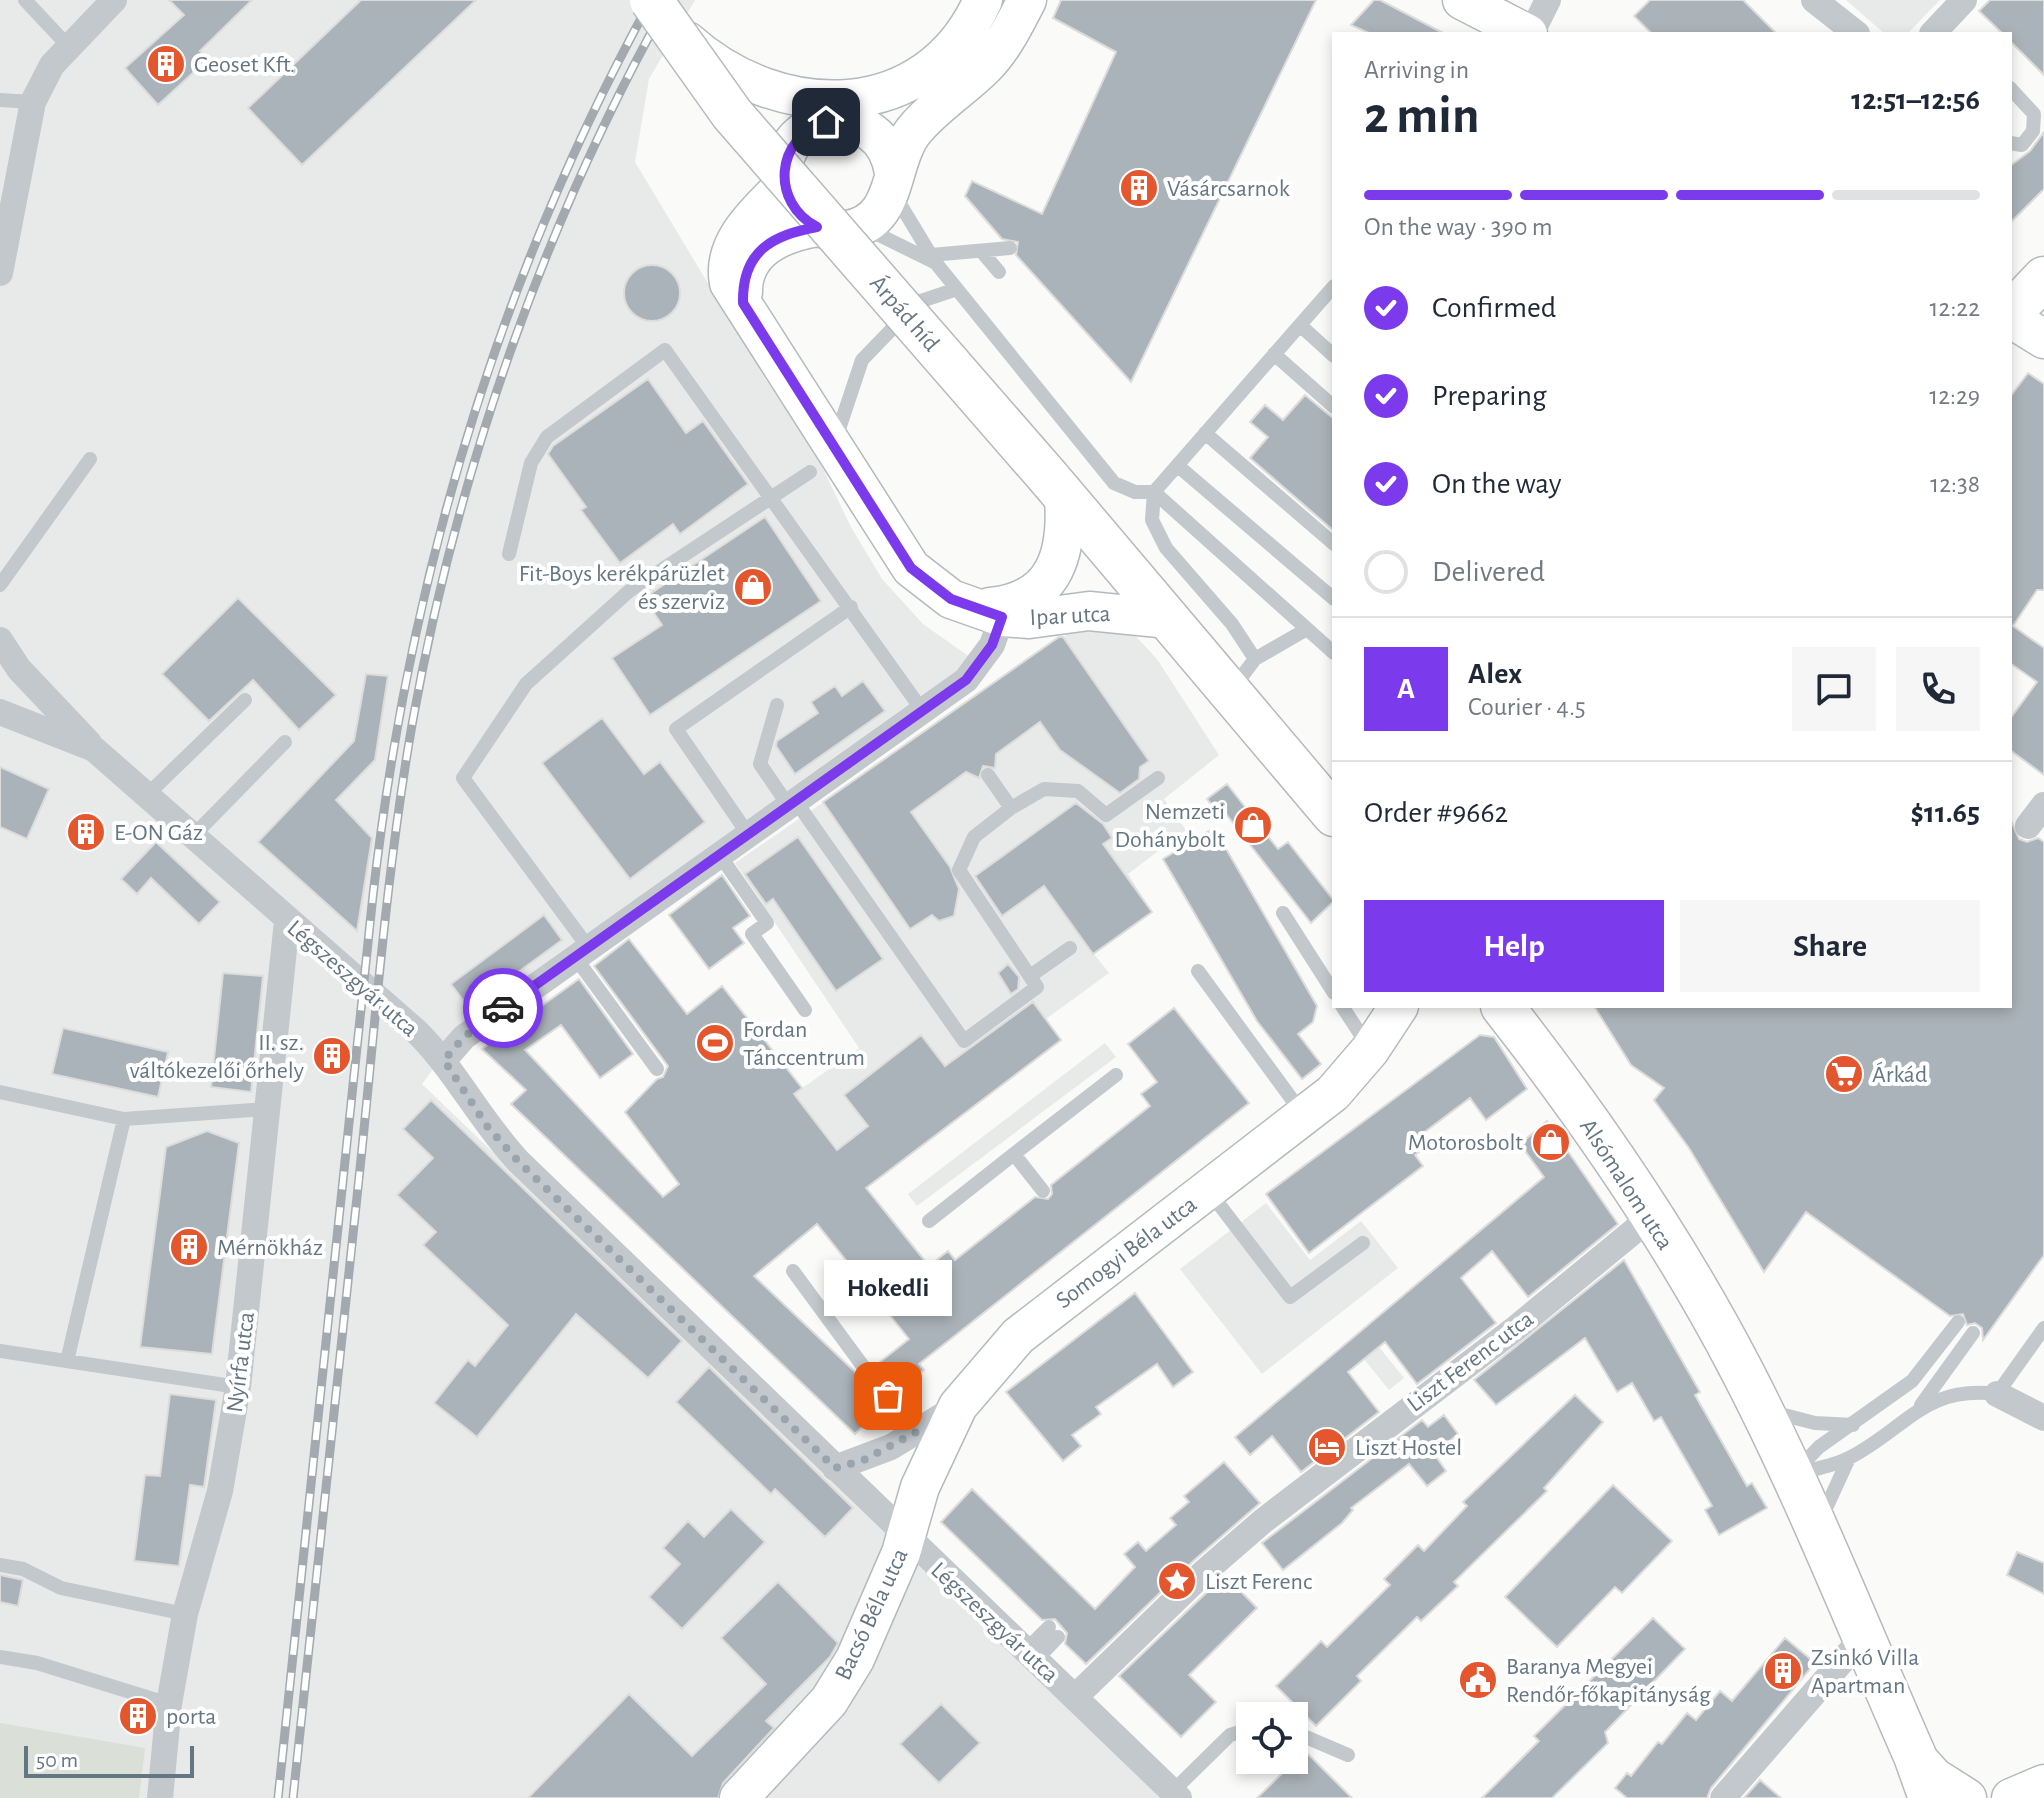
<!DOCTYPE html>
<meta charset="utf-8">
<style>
body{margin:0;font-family:"Alegreya Sans",sans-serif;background:#f6f6f7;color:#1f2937;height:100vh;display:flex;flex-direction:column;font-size:30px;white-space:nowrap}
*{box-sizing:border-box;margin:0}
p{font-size:26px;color:#747a83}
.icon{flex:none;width:44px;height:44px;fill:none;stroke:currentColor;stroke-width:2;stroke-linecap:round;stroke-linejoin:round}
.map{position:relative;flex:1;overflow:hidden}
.panel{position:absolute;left:1332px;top:32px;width:680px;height:976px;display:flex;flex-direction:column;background:#fff;border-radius:0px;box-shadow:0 4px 12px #0003}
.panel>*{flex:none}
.fabs{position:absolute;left:1236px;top:1702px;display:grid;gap:16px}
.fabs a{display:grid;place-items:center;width:72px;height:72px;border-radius:0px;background:#fff;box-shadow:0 4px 12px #0003;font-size:40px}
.scale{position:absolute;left:24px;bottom:20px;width:170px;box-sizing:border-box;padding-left:8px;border:4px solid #657683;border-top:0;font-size:22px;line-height:28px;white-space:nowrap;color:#657683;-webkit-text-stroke:6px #fff;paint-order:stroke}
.pin{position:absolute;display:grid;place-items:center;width:68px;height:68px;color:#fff;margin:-34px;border-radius:16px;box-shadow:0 4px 12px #0006}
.courier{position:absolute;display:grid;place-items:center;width:80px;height:80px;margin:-40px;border:6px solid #7c3aed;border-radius:50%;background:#fff;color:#222;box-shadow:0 2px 10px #0007}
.bubble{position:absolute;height:56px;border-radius:0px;background:#fff;box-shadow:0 4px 12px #0003;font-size:26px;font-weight:700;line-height:56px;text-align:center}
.overview em{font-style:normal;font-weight:700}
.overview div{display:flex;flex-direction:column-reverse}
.overview{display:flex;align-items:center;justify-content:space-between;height:136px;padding:0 32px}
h1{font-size:52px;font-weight:700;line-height:60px}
.bar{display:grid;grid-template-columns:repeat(4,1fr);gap:12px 8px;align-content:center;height:96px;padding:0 32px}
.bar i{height:10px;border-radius:6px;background:#e0e1e3}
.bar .selected{background:#7c3aed}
.bar p{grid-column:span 4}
.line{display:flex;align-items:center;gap:20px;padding:0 32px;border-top:2px solid #e0e1e3}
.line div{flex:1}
.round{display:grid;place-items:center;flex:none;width:84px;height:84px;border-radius:0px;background:#f6f6f7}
ol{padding:0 32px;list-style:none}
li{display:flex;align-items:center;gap:24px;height:88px}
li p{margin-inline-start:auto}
li .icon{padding:8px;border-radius:50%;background:#7c3aed;color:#fff;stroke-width:4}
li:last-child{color:#747a83}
li i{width:44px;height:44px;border:4px solid #e0e1e3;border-radius:50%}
.action{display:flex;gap:16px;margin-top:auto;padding:16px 32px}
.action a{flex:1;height:92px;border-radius:0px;background:#7c3aed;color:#fff;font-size:32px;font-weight:700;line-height:92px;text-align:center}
.action a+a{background:#f6f6f7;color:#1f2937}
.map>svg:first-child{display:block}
.built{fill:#e8e9e9}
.green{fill:#dadfd7}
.building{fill:#aab3b9;stroke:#dcdcda;stroke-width:2}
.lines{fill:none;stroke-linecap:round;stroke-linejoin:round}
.secondary-casing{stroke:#b3babf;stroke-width:41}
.primary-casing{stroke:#b5babe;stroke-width:45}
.lane{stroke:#c3c8cc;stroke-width:14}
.street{stroke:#c3c8cc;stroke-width:26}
.secondary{stroke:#fff;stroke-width:38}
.primary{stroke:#fff;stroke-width:42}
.rail-casing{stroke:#a2aab0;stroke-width:9}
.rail{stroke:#fff;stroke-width:6;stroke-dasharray:18;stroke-linecap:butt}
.primary-bridge-casing{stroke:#b5babe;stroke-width:45;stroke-linecap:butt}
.primary-bridge{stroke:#fff;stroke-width:42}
.done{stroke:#99a4ac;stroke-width:8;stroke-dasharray:0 14.4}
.route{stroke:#7c3aed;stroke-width:10}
.labels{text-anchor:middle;stroke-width:8;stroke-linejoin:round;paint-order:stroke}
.poi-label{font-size:24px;fill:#657683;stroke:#fff;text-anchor:start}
.street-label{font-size:24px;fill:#657683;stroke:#fff}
</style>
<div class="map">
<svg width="2044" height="1798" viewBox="0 0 2044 1798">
<rect width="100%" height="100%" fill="#fafaf8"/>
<path class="built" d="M0,0H695L649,79L635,162L766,380L814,450L851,527L882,579L923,624L974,660L460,1032L422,1084L1165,1798H0Z
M1846,0H1940L1909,32L1885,34Z
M1076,628H1128L1157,659L1219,755L1164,799L1186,830L1128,874L1152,912L1094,954L1109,973L1046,1019L1061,1040L868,1187L794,1094L859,1048L735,863Z
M1105,1043L1116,1057L917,1206L908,1194Z
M1266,1203L1310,1260L1361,1221L1398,1268L1262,1374L1180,1269Z
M1379,1347L1404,1378L1389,1390L1364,1359Z"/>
<path class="green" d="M0,1723L145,1748L139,1798H0Z"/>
<path class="building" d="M169,0H252L200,51L208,59L158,105L125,68L184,15Z
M361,0H476L302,165L248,108Z
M1061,0H1316L1131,382L1016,255L1018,242L1002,239L965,196L972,181L1042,214L1116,52L1053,18Z
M1374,0H1380L1445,34H1371L1351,25Z
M1650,0H1743L1777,34H1652L1634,16Z
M1990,0H2044V75L2010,41V34H2003L1979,11Z
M2044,132V189L2010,223V166L2030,151Z
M624 293a28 28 0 1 1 56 0a28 28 0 1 1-56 0Z
M2028,373L2044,384V590H2037L2013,626L2044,648V775L2010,750V719L2037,682L2010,663V397Z
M648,379L686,433L703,421L748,484L680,534L673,524L620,563L581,510L586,507L548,454L553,446Z
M1305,395L1334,419V531L1250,458L1268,437L1250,422L1265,405L1283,420Z
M765,517L821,601L650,715L612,658L662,625L644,598Z
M238,598L336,695L299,730L253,680L209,721L162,674Z
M1059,637H1063L1149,761L1140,767L1139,779L1120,793L1060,750L1040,722L996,754L995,768L983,766L979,778L966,772L911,812L950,867L959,889L954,916L939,921L932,915L910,929L823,802Z
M366,674L388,676L375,760L336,800L372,838L357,931L258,842L354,741Z
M863,681L885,711L795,774L776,746L777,741L818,713L811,702L835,686L842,696Z
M602,718L644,774L660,762L705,822L630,879L542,763Z
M0,767L49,789L27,839L0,827Z
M1227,784L1278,849L1288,842L1334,901L1311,923L1226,814L1221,817L1207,799Z
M1076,803L1103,824L1112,838L1103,844L1152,912L1093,954L1044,886L1002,916L975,876Z
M84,812L105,833L87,850L67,830Z
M2010,818L2019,839L2027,842L2038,838L2044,842V1255L1983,1340L1982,1328L1975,1323L1967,1325L1963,1314L1950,1316L1806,1212L1764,1272L1689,1148L1654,1100L1664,1088L1631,1065L1594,1006H2010Z
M1214,828L1317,1006L1313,1022L1298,1034L1321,1064L1302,1079L1257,1021L1163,859Z
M798,837L883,959L836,991L773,899L766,904L745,874Z
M156,842L220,902L199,924L151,878L137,894L121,879Z
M722,875L750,916L733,928L744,943L709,969L669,915Z
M544,915L562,940L469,1008L451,984Z
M629,939L687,1014L722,986L802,1088L794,1094L837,1150L868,1126L844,1095L921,1035L945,1066L1033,1002L1061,1040L866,1188L929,1266L948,1251L955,1260L1035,1197L1048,1199L1052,1194L1051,1185L1150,1106L1141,1094L1157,1082L1128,1044L1174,1008L1249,1103L919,1364L924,1370L898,1392L875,1366L909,1339L817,1224L754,1276L854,1371L883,1405L855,1434L511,1104L526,1090L482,1049L579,979L633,1054L600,1078L561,1025L525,1050L663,1197L679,1184L625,1112L657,1079L663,1077L668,1066L594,966Z
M1008,964L1019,977L1018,989L1011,994L998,973Z
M223,973L263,976L251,1092L211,1087Z
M63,1028L168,1052L158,1097L52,1074Z
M1480,1035L1494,1037L1527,1089L1486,1120L1470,1098L1422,1134L1429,1144L1415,1155L1423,1166L1309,1253L1266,1194Z
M431,1100L682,1341L648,1378L576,1314L477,1437L434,1403L468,1360L475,1366L508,1325L423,1245L436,1232L397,1195L433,1158L403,1129Z
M1547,1121L1618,1224L1528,1297L1492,1251L1461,1278L1496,1323L1417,1384L1385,1342L1348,1372L1379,1412L1301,1472L1272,1436L1250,1455L1235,1437L1544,1177L1520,1144Z
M207,1131L239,1143L212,1354L140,1347L166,1147Z
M1624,1260L1700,1392L1695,1395L1747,1486L1752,1483L1767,1508L1719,1535L1705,1510L1712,1506L1661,1417L1654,1421L1632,1383L1617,1392L1585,1338L1496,1405L1474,1380Z
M1135,1293L1193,1372L1173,1387L1157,1364L1096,1407L1101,1414L1072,1435L1081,1446L1063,1461L1006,1392Z
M709,1367L853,1508L825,1537L775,1489L771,1494L676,1402Z
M170,1394L216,1400L204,1487L190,1485L179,1566L134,1561L145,1475L160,1476Z
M1575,1395L1603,1422L1544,1488L1547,1491L1454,1582L1458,1586L1421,1621L1417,1617L1357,1676L1361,1681L1316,1726L1276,1686L1321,1641L1327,1647L1390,1585L1384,1579L1418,1545L1424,1551L1467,1506L1463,1502Z
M1444,1415L1458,1434L1446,1444L1449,1449L1437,1458L1446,1471L1427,1486L1409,1464L1351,1508L1353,1510L1342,1523L1283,1570L1262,1543L1422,1420L1428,1427Z
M1224,1462L1260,1503L1192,1562L1086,1664L1065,1644L1067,1633L1055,1619L1042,1620L941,1522L972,1489L1095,1609L1135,1567L1124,1554L1138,1542L1146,1551L1176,1525L1170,1518L1189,1502L1184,1496Z
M1613,1485L1672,1541L1622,1593L1615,1587L1557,1647L1505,1597Z
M731,1509L765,1542L682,1629L649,1597L680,1564L663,1548L688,1521L704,1537Z
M2017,1552L2044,1563V1594L2007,1575Z
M0,1575L23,1580L18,1606L0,1602Z
M1225,1575L1257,1608L1189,1675L1216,1702L1181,1737L1119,1676Z
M778,1582L838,1643L830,1657L766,1721L774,1728L723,1783L718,1798H528L629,1694L692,1756L766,1684L721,1638Z
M1653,1618L1685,1649L1605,1732L1608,1743L1552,1798H1482L1539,1741L1534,1736Z
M1785,1638L1815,1663L1711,1788L1707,1798H1627L1615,1788L1627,1773L1631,1776L1658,1742L1662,1744L1687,1713L1696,1720L1720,1691L1732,1701Z
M941,1704L980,1743L939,1783L900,1744Z
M1305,1751L1352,1798H1257Z
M1760,1780L1781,1798H1744Z"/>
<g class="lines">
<defs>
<path id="secondary" d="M1462,0L1528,34
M687,41C780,124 927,126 983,0
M894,173C883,97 777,109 783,180C785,197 793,212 807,221C819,229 833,232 847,230C901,222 887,159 917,127C937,104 963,88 985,66C1003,48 1015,23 1027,0
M784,185C758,212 721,242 729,283L911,568L951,599L1002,617L1029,619L1089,611L1169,619
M743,292C742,250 782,233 817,227
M2010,318L2044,339
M990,607C1056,601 1068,553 1064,497
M1915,1756L1934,1777L1967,1798
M739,1798L829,1701L855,1659L901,1553L920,1487L958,1406L1018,1336L1333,1093L1370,1050L1399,1006
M2011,1798L2044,1784"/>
<path id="primary" d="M2010,314L2044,278
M1049,478L1334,815
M1502,1006C1589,1117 1676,1244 1741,1369C1806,1494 1858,1627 1915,1756L1930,1798"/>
</defs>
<use href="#secondary" class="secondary-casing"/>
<use href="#primary" class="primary-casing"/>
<path class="lane" d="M25,0L69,47
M2010,88L2034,114L2033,131L2022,145L2010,143
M0,100L33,102
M894,194L935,262L1114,483L1135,492H1154L1334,653
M867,229L934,262
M983,253L999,272
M931,255L1010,248
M1301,326L1334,356
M1274,354L1334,407
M1205,433L1334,544
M835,441L862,360L918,302L957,289
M1178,466L1334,599
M509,554L531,463L547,437L665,350L922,710
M0,585L90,459
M1255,659L1307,629
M1233,688L1255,659L1232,624L1166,548L1152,520L1154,492L1334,286
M777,705L760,764L788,805
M988,775L1011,808
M148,794L245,700
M795,800L964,1041L1037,987L959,870L974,837L1011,808L1044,789L1078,791L1106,815L1158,778
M195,834L285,742
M748,834L676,729L851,607
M719,854L767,923L752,934L805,1010
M1283,913L1334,993
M588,947L463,778L526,684L628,592L810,472
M575,957L657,1069
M1198,971L1302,1113
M1030,976L1070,948
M1342,1006L1368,1046
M0,1092L124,1119L268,1109
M1208,1190L1290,1297L1363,1243
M1043,1191L1014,1154L1116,1075
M929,1221L1014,1154
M793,1271L868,1373L918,1431
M0,1351L238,1387
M67,1361L124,1119
M1921,1405L1973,1333
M1772,1412L1815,1423L1853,1425
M1795,1472L1819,1447L1912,1381L1958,1322
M1796,1474C1813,1469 1834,1466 1849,1458C1906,1429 1924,1385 1997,1394L2044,1328
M1821,1519L1849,1458
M0,1565L23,1569L61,1588L185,1614
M1026,1650L1049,1627
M0,1657L37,1663L169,1704
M1036,1660L1058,1637
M1294,1732L1348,1755
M1172,1792L1230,1735L1250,1729"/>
<path class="street" d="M1814,0L1857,34
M1531,34L1548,0
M1932,34L1964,0
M0,273L33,102L52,65L114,0
M0,640L19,669L89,743
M0,712L94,749L417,1032C456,1071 480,1120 518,1161L1179,1798
M2028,826L2044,805
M444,1060L464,1037L966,680L992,645L1002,617
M1997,1394L2044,1418
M835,1468L891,1447L958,1406
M1075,1697L1203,1573L1263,1521L1516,1328L1651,1217
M160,1798L169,1704L185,1614L220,1491L238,1387L287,921
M1723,1798L1863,1637"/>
<use href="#secondary" class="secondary"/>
<use href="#primary" class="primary"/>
<defs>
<path id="rail" d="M278,1798L373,895C409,581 498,278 651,0
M293,1798C315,1591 337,1385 359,1178C375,1027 386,874 412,725C457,472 543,225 669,0"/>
</defs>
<use href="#rail" class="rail-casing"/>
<use href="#rail" class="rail"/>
<defs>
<path id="primary-bridge" d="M651,0L732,114L1049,478"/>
</defs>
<use href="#primary-bridge" class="primary-bridge-casing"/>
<use href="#primary-bridge" class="primary-bridge"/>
</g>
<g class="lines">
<path class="done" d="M503,1008L464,1037L444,1060L487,1126L518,1161L835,1468L862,1461L918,1431L888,1396"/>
<path class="route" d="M503,1008L966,680L992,645L1002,617L951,599L911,568L743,303C742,252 771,235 817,227C770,202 775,138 826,122"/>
</g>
<defs>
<symbol id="building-disc" viewBox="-11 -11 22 22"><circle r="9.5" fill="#e4572e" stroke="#fff"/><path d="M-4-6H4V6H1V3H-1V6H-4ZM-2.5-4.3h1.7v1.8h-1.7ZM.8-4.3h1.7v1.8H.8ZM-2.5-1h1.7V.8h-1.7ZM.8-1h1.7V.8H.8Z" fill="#fff"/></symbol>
<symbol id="shop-disc" viewBox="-11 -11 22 22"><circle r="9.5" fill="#e4572e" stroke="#fff"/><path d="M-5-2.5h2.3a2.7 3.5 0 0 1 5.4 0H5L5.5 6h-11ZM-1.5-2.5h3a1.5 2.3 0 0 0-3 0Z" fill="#fff"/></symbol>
<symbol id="stadium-disc" viewBox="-11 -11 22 22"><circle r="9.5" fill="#e4572e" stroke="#fff"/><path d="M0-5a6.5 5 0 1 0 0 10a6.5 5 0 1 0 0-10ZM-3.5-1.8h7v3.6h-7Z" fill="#fff"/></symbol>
<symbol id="supermarket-disc" viewBox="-11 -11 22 22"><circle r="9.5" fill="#e4572e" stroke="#fff"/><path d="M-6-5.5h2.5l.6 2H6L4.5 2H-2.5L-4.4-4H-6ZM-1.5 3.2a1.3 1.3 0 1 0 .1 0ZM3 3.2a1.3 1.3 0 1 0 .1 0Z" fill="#fff"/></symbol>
<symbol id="hotel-disc" viewBox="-11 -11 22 22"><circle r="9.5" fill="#e4572e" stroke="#fff"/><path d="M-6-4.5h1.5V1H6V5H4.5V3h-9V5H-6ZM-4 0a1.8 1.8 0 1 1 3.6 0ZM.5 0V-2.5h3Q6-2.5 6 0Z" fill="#fff"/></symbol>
<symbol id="sight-disc" viewBox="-11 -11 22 22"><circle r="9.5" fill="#e4572e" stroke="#fff"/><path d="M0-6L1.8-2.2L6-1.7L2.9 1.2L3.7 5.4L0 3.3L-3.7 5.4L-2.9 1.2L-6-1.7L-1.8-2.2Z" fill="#fff"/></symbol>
<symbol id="civic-disc" viewBox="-11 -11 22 22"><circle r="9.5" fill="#e4572e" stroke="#fff"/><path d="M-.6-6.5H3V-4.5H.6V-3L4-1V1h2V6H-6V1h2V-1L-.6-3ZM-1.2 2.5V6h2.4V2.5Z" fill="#fff"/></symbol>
</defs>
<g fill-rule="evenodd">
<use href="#building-disc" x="144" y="42" width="44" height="44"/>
<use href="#building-disc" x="1117" y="166" width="44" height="44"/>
<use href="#shop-disc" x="731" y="565" width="44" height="44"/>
<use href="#shop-disc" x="1231" y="803" width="44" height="44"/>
<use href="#building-disc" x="64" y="810" width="44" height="44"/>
<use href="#stadium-disc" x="693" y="1021" width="44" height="44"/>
<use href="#building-disc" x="310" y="1034" width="44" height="44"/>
<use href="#supermarket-disc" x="1822" y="1052" width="44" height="44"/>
<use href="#shop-disc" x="1529" y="1120" width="44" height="44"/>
<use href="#building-disc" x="167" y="1225" width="44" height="44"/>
<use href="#hotel-disc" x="1305" y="1425" width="44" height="44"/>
<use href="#sight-disc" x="1155" y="1559" width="44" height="44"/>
<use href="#building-disc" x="1761" y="1649" width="44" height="44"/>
<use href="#civic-disc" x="1456" y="1658" width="44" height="44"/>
<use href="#building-disc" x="116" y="1694" width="44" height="44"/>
</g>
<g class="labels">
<g class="poi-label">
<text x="194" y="72">Geoset Kft.</text>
<text x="1167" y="196">Vásárcsarnok</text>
<text x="725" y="581" text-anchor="end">Fit-Boys kerékpárüzlet<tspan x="725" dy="28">és szerviz</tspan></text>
<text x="1225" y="819" text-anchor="end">Nemzeti<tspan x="1225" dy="28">Dohánybolt</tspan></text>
<text x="114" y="840">E-ON Gáz</text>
<text x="743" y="1037">Fordan<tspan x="743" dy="28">Tánccentrum</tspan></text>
<text x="304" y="1050" text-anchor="end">II. sz.<tspan x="304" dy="28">váltókezelői őrhely</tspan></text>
<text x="1872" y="1082">Árkád</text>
<text x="1523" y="1150" text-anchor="end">Motorosbolt</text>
<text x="217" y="1255">Mérnökház</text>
<text x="1355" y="1455">Liszt Hostel</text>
<text x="1205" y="1589">Liszt Ferenc</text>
<text x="1811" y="1665">Zsinkó Villa<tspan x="1811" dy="28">Apartman</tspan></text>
<text x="1506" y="1674">Baranya Megyei<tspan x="1506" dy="28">Rendőr-főkapitányság</tspan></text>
<text x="166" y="1724">porta</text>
</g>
<g class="street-label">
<text transform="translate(905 313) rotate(49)" y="8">Árpád híd</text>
<text transform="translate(1070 615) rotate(-3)" y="8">Ipar utca</text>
<text transform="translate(353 978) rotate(41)" y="8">Légszeszgyár utca</text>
<text transform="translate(1627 1184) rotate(57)" y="8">Alsómalom utca</text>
<text transform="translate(1126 1252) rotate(-37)" y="8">Somogyi Béla utca</text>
<text transform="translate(1470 1361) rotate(-37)" y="8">Liszt Ferenc utca</text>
<text transform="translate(240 1362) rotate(-83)" y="8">Nyírfa utca</text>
<text transform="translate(871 1614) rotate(-65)" y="8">Bacsó Béla utca</text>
<text transform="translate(995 1622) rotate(43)" y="8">Légszeszgyár utca</text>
</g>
</g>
</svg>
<div class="fabs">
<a><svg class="icon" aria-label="locate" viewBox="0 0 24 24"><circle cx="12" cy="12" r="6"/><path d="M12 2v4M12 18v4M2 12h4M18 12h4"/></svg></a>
</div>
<div class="scale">50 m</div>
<div class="pin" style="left:888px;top:1396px;background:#ea580c"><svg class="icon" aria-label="bag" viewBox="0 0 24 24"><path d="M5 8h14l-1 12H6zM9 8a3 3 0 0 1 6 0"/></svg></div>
<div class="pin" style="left:826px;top:122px;background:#1f2937"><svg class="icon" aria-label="home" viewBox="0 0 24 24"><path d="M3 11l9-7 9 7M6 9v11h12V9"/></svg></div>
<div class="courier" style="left:503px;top:1008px"><svg class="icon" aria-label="car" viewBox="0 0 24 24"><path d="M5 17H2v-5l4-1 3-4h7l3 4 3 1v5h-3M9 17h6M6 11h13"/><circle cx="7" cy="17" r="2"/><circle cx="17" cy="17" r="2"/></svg></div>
<div class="bubble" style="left:824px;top:1260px;width:128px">Hokedli</div>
<section class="panel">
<div class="overview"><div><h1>2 min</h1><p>Arriving in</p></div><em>12:51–12:56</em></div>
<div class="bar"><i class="selected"></i><i class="selected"></i><i class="selected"></i><i></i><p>On the way · 390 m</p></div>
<ol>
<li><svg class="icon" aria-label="check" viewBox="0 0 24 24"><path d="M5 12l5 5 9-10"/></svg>Confirmed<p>12:22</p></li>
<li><svg class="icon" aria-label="check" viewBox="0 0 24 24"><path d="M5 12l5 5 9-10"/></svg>Preparing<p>12:29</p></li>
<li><svg class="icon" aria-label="check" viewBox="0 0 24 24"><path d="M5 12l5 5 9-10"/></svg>On the way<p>12:38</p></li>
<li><i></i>Delivered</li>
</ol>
<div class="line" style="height:144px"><b class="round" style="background:#7c3aed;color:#fff">A</b><div><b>Alex</b><p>Courier · 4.5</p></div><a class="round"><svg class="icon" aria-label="chat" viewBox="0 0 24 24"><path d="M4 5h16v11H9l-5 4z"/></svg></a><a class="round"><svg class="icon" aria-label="phone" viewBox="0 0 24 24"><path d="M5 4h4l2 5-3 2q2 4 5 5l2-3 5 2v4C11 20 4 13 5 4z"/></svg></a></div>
<div class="line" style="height:104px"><div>Order #9662</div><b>$11.65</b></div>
<div class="action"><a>Help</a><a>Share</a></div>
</section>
</div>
